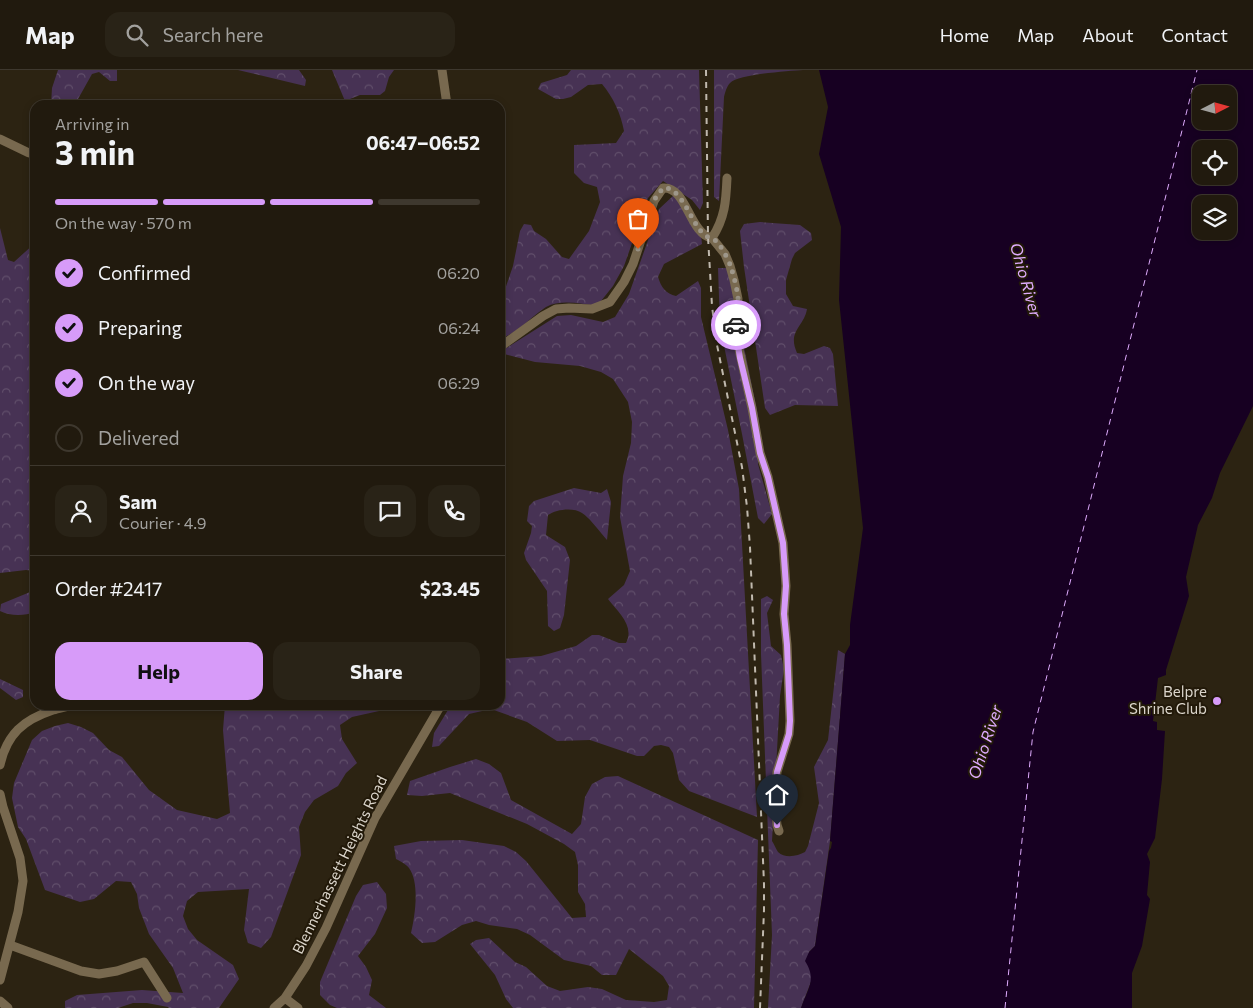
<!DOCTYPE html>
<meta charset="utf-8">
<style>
body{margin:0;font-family:Commissioner,sans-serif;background:#292317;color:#f1f3f6;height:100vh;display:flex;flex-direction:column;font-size:19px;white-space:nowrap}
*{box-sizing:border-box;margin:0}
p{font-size:16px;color:#a2a19e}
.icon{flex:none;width:28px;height:28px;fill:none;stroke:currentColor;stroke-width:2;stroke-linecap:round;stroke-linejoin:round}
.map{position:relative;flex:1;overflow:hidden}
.panel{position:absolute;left:30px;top:30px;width:475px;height:610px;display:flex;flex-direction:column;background:#211a0e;border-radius:15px;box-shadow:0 2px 8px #0003,0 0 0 1px #3e382e}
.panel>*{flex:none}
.needle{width:32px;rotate:84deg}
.tools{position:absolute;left:1192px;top:15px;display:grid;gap:10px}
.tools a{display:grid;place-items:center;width:45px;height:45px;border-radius:10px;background:#211a0e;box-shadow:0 2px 8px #0003,0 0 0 1px #3e382e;font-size:25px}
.pin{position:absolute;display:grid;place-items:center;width:42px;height:42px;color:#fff;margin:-51px -21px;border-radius:50% 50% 50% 0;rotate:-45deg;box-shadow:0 0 5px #0007}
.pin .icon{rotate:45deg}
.courier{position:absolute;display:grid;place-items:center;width:50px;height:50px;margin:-25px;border:4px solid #d79bf9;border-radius:50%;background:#fff;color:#222;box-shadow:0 1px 6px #0007}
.summary em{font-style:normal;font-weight:700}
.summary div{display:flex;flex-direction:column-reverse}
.summary{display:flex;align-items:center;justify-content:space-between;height:85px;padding:0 25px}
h1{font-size:32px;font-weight:700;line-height:38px}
.bar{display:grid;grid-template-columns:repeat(4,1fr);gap:8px 5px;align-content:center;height:60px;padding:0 25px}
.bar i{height:6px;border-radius:4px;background:#3e382e}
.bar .selected{background:#d79bf9}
.bar p{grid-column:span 4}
.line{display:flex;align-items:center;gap:12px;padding:0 25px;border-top:1px solid #3e382e}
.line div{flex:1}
.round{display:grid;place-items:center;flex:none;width:52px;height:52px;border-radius:15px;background:#292317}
ol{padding:0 25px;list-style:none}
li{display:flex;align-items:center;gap:15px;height:55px}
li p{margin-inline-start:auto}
li .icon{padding:5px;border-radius:50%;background:#d79bf9;color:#111;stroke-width:4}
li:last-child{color:#a2a19e}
li i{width:28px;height:28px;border:2px solid #3e382e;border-radius:50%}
.cta{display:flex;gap:10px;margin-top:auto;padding:10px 25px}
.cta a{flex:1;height:58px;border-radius:15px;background:#d79bf9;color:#111;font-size:20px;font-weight:700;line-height:58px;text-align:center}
.cta a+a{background:#292317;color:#f1f3f6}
header{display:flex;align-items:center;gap:30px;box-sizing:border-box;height:70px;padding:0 25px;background:#211a0e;border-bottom:1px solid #3e382e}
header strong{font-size:24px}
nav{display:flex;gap:28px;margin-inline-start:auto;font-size:18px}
.search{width:350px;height:45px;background:#292317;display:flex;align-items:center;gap:12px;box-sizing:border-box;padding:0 18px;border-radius:15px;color:#a2a19e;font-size:19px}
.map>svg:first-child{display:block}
.forest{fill:url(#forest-crowns)}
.water{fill:#170022;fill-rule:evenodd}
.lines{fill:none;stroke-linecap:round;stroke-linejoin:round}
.ferry{stroke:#dfacfe;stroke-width:1;stroke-dasharray:6 5;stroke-linecap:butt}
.minor{stroke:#78694f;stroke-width:9}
.rail{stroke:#c0b9ae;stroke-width:2;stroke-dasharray:6 6;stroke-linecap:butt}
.done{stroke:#9e978a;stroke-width:5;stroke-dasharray:0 9}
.route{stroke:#d79bf9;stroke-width:6}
.poi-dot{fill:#d79bf9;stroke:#221909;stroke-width:2}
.labels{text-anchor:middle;stroke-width:4;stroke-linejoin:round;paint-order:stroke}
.poi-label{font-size:15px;fill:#dbd5cb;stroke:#221909;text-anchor:end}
.street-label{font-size:15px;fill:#dbd5cb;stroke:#221909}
.water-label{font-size:16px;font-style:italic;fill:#dfacfe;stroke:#221909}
</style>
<header>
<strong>Map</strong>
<div class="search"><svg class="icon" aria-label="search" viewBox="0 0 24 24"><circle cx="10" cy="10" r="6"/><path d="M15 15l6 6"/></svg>Search here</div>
<nav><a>Home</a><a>Map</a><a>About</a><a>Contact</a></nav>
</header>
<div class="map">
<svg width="1253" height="938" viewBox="0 0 1253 938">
<defs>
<pattern id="forest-crowns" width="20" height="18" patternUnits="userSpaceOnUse" patternTransform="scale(1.25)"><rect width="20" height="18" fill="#473254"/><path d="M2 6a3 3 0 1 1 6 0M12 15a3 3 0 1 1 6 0" fill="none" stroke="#614f6b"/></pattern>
</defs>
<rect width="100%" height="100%" fill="#2c2312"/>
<path class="forest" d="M58,0H117V11H110L99,2L92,4L78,29L74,35H51L52,18Z
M238,0H299L306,10L305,16Z
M332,0H394L389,7L385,21L380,25H360L345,31Z
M571,0H699L703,133L700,140L692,130L663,111L648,128L624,196L613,216L597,236C581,234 561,229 546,237C530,247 519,263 501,268L503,255L500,234L513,196L520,161L524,154L531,155L534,161L546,169L562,187L569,189L589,161L600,132L597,117L584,113L574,103V75L616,73L624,61C621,44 613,27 602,14L588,15L571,27L563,29H556L538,19L541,13L567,5Z
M714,0H803C789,1 739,4 730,13C727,16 725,22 724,27L719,131L714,127Z
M674,125L701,165L702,174L664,194L658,207C661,217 666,224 676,226L698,211L701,218V247L728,360L739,419L757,747L689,721L679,710L673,683L669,677L661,675L654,676L644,686H637L590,670L557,671L527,652L491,639L469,644L439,676L432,677L434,663L451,635H500V589L541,586L576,576L592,565H599L619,573H626C635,556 618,542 608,529L624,515L630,501L620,447L623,406L631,373L632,352L628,332L613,309L601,302L580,296L535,292L500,283V282L557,246L571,245L603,252L615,247L629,224L659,139Z
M760,152L800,155L811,163L812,170L795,183L792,189L786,210V224L793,236L807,239C804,257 787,261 797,283L804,284L824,276L830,278L833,284L838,336L795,335L770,345L765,338L744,197L740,161L744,154Z
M0,158L8,190L14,192L35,173V501L26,500L0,503Z
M718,198H732L742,267L759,351L758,394L772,444L764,454L758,448L742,364L720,256Z
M574,418L601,423L607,419L611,432L607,470C601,463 589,447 582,443C574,437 556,439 548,445L546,465L565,477L570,490L564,545L560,558L554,561L548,556L547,521L526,490L524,483L531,463L532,456L527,451L529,436L534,431Z
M35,520V542C24,546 10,546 0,541L1,534Z
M767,526L773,530L767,543L771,576L781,585L784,599L780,626L772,771C774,774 776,779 778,782C785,789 798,786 805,782L808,776L819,733L814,697L828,670L838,580L845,584L830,771L815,876L809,882L812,909L801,938H768L772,865L761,584V529Z
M0,609L23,620V627L16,630L0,618Z
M225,635H392L379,641L352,647L340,655L342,669L357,693L346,703L338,716L314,730L305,742L299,757L301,785L271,867L261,878L248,873L244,860L249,819L198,822L187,831L183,846L188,859L197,870L233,895L239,909L219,938H169L168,937L147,933H133L118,938H65V931L77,925L142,920L183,923L173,898L149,864L139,838L137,824L131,812L116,811L94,829L80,832L45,820L26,769L18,757L12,728L14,713L32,670L42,661L55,656L68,653L81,657L93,663L109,680L122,687L149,720L177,740L217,749L230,743L223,660Z
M476,689L489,694L501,703L511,730L572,764L581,754L585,727L592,714L605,707L618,706L758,770L754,938H513L506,929L495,905L470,874L476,870L489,868L515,892L526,897L547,916L560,921L588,917L602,919L626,930L654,932L667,930L669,916L663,906L629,879L616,905H602L591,896L564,890L530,865L517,859L489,855L476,851L462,855L435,872L422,873L411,863C415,846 420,813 409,798C406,794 400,791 396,789L394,776L421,771L462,770L504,776L516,782L526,791L572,848L586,847L585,834L578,822V795L575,782L564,774L527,754L450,723L422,726L407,725L410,711L450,697Z
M377,812L386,824L387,838L375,864L358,886L366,897L372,910L369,925L386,938H337L330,935L320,925V912L356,826L363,815Z"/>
<path class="water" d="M819,0H1253V336L1220,403L1212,428L1198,455L1186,507L1189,526L1166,600V605L1158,608L1153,651L1157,652V660L1165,661L1162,709L1155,768L1147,784L1150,792L1147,825L1150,829L1142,876L1132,903V938H801C808,918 817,910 805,891L809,882L815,876L829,781L831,778L832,772L830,771L845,584L850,575V555L863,458L839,230L841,157L819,84L828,37ZM1201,24H1229V51H1201ZM1201,79H1229V106H1201ZM1201,134H1229V161H1201Z"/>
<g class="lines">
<path class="ferry" d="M1005,938L1033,662L1197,0"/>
<path class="minor" d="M442,0L447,35
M0,69L29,83
M727,108C726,131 725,148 712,168L725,184L730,196L734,210L738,229L736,252L737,270L752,338L760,383L768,407L783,473L786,516L784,544L787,575L790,651L789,664L777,702L775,721L776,745L777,755L779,761
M500,277L543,246L556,239L569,238L592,239L610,232L624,212L633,194L654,131L663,118C687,116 689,164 712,168
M500,428L501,446L500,457
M0,695C7,664 23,650 53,640C59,638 66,637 72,635
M0,724L3,737L20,788L23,811L18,842L0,910
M10,875L81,901L99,904L117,901L144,892L167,928
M285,928L298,938
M0,931L8,938
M274,938L285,928L306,896L326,858L375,748L441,635"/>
<path class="rail" d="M706,0L708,167L712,236L717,275L742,397L747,437L750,477L764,814V840L760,938"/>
</g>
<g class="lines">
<path class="done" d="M638,179L654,130L663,118C680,116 690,148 700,160C702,162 705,166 708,167C710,168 711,167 712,168C720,172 728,189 731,197C734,207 737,218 738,228C739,237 736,246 736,255"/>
<path class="route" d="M736,255L737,270L740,288L752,338L760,383L768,407L783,473L786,516L784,544L787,575L790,651L789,664L777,702L775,721L777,755"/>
</g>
<circle class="poi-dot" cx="1217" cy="631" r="5"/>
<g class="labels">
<g class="poi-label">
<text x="1207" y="627">Belpre<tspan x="1207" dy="17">Shrine Club</tspan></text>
</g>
<g class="street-label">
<text transform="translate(340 795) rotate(-64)" y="5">Blennerhassett Heights Road</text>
</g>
<g class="water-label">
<text transform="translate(1026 210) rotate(74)" y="6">Ohio River</text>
<text transform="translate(985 672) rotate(-72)" y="6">Ohio River</text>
</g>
</g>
</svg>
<div class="tools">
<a><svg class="needle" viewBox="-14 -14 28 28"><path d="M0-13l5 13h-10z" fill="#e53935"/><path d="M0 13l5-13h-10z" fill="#a2a19e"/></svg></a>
<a><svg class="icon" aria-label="locate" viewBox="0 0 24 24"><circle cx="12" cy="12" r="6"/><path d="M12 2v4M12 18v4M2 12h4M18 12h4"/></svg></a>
<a><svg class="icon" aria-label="layers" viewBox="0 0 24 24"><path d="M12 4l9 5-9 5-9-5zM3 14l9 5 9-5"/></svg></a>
</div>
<div class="pin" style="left:638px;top:179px;background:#ea580c"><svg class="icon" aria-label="bag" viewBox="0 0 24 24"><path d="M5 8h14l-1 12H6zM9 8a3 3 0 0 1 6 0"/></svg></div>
<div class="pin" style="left:777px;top:755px;background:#1f2937"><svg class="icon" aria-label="home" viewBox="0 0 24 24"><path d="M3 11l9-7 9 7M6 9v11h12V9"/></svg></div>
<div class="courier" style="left:736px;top:255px"><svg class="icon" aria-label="car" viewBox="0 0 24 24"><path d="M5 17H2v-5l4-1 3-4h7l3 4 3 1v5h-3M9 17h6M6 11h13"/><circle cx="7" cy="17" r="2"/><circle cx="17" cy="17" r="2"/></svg></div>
<section class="panel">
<div class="summary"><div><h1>3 min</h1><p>Arriving in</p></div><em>06:47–06:52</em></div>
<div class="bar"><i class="selected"></i><i class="selected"></i><i class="selected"></i><i></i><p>On the way · 570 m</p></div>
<ol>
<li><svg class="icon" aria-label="check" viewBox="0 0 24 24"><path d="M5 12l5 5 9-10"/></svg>Confirmed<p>06:20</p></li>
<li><svg class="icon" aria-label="check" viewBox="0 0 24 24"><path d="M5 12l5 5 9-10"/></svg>Preparing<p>06:24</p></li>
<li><svg class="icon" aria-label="check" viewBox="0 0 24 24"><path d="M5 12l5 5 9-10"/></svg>On the way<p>06:29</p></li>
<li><i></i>Delivered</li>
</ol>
<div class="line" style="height:90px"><a class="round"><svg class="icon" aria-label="person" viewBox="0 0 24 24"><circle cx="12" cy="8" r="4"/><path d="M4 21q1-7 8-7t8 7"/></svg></a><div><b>Sam</b><p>Courier · 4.9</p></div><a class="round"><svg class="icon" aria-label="chat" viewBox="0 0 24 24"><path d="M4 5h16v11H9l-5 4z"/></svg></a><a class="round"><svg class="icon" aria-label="phone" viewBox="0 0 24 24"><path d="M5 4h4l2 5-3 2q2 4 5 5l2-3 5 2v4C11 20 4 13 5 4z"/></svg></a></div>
<div class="line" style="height:65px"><div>Order #2417</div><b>$23.45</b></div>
<div class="cta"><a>Help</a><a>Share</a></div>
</section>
</div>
